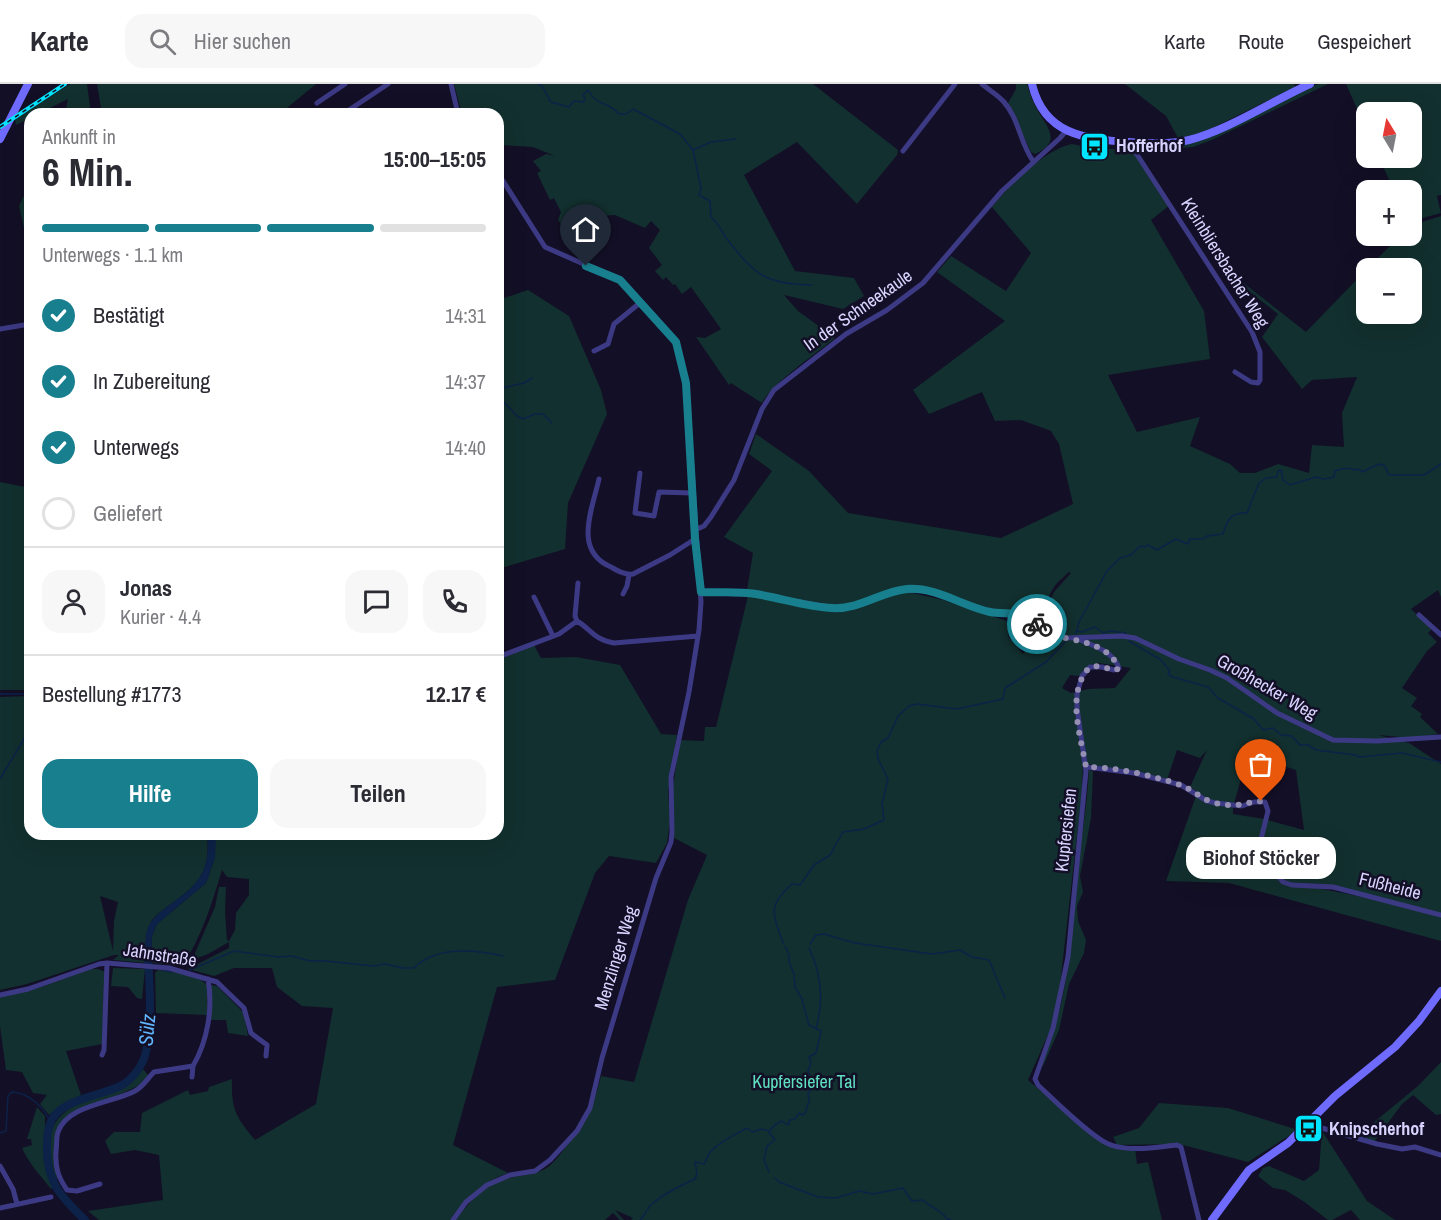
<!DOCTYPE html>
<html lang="de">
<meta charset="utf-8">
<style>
body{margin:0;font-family:"Archivo Narrow",sans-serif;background:#f7f7f7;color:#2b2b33;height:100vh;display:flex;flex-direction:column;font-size:22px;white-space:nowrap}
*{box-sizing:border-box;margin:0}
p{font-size:20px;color:#7c7c81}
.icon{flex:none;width:33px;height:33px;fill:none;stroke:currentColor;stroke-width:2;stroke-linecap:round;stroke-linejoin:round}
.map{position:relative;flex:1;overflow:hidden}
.details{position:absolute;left:24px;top:24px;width:480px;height:732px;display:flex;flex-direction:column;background:#fff;border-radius:18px;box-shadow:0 6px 24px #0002}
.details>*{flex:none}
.needle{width:39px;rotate:350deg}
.tools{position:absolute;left:1356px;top:18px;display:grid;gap:12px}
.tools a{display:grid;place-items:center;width:66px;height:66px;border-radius:12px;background:#fff;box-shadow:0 6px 24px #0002;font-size:30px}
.pin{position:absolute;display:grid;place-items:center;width:51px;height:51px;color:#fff;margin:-62px -26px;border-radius:50% 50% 50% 0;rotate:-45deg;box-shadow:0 0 6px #0007}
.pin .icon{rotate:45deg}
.courier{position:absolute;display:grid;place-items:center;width:60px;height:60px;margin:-30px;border:4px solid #187f8f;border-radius:50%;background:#fff;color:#222;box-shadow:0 2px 8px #0007}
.bubble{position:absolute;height:42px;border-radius:18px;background:#fff;box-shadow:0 6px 24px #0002;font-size:20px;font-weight:800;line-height:42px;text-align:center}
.summary em{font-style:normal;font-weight:800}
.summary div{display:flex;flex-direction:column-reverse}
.summary{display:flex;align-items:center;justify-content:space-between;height:102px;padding:0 18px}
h1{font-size:39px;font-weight:800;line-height:45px}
.bar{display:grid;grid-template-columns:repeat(4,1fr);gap:9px 6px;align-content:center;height:72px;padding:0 18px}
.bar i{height:8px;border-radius:4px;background:#e1e1e2}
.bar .current{background:#187f8f}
.bar p{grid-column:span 4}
.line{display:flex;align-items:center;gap:15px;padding:0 18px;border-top:2px solid #e1e1e2}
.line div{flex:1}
.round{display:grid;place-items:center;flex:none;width:63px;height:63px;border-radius:18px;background:#f7f7f7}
ol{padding:0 18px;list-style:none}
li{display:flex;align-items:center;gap:18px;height:66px}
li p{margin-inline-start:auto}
li .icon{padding:6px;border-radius:50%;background:#187f8f;color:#fff;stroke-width:4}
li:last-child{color:#7c7c81}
li i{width:33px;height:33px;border:3px solid #e1e1e2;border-radius:50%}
.cta{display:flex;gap:12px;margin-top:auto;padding:12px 18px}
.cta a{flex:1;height:69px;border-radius:18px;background:#187f8f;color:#fff;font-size:24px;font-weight:800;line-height:69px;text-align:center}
.cta a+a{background:#f7f7f7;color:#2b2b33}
header{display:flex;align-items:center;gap:36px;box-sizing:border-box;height:84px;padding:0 30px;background:#fff;border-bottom:2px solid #e1e1e2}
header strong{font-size:28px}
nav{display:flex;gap:33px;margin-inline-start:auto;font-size:21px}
.search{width:420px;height:54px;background:#f7f7f7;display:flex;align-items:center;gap:15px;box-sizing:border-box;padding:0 21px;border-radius:18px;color:#7c7c81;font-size:22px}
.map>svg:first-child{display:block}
.green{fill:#12302f;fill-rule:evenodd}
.water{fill:#0c2248}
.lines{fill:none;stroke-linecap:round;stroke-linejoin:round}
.stream{stroke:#0c2248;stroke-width:1.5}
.river{stroke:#0c2248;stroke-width:8}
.street{stroke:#3d3a85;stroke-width:5}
.secondary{stroke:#6f6bff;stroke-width:8}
.rail-casing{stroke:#00e5ff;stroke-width:4}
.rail{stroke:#130f26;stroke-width:1.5;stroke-dasharray:4.5;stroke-linecap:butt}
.done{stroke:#948fb3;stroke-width:6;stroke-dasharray:0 10.8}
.route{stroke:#187f8f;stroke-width:8}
.labels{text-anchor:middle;stroke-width:5;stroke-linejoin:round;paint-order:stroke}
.poi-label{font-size:18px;font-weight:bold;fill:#d9d4ff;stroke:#130f26;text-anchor:start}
.street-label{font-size:18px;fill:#d9d4ff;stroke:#130f26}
.park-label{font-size:18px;fill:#5fe0c0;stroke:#130f26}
.water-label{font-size:20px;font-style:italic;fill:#62b6ff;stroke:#130f26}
</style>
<header>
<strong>Karte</strong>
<div class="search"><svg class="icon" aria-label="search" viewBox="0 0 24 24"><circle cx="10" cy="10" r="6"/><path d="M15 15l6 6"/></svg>Hier suchen</div>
<nav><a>Karte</a><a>Route</a><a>Gespeichert</a></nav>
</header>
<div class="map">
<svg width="1441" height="1136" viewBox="0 0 1441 1136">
<rect width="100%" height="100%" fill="#130f26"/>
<path class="green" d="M70,0H87L91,30H65L68,15L38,30H30V34L16,41L15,35Z
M97,0H316L287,24L293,30H102Z
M454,0H813L898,66L897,71L857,120L797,58L744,91L795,187L854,194L864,212L843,225L784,211L798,227L835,254C816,270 772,299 762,319L731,299L729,301L696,253L705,254L721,245L691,203L682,210L675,200L673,201L666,193L663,196L655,187L662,181L649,164L660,146L651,137L645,144L615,131L587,133L567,148L558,136L561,128L554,114L550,116L537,89L541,87L533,77L546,70L555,72L533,63L500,61L498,30H462Z
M1016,0H1027C1030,10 1033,18 1038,27C1048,44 1062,58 1035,70L1031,68L1008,19L1016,5Z
M1125,0H1294L1295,3L1202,49L1178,54L1166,32Z
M1318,0H1328L1214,55L1193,63L1137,67L1136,61L1211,51Z
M1346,0H1441V111L1437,112L1441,129L1412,137V106H1394L1379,74H1412V28H1366V45Z
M1072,60L1094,65H1131L1170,121L1151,136L1204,227L1210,275L1108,291L1137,348L1200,333L1190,362L1230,380L1240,389H1255L1278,380L1309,389L1312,361L1344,363L1342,329L1357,293L1312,296L1302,305L1262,253L1278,230L1231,193L1232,190L1306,248L1366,186V230H1412V184H1368L1400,152H1412V141L1441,132V513L1438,506L1411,525L1432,545L1428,549L1437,558L1427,567L1402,604L1417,614L1411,622L1422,630L1420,633L1438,650L1411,654L1378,651L1409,659L1441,680V830L1333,802L1296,800L1284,797L1263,769L1260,762L1267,736L1304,746L1296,686L1259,674L1245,680L1234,720L1211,717L1190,703L1207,666L1200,674L1177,666L1167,696L1088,680L1083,681L1082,707L1059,910L1051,944L1028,996L1098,1056L1135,1065L1137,1080L1148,1078L1162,1136H631L633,1134L615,1126L624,1136H620L613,1129L605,1136H456C470,1117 485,1100 509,1094C522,1091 533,1091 545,1085C553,1080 559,1072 564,1065C587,1037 592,1027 601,992L634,998L688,816L707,771L674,754L673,703L680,656L704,657L705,643H716L748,512L835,527L908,508L943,516L1013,539L1008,552L1023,570L1046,545L1037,536L1042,532L1054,508L1071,489L1069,488C1064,493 1058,497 1054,503C1047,513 1046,527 1035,534L983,524L932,505L915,503L887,507L874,513L834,523L747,506L753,469L724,453L772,387L749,370L756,350L809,387L848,429L1001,454L1073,420L1059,360L1051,347L1021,336L995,337L982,308L929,330L913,306L1005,237L937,188L951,172L1006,207L1031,169L992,123C1009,101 1044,66 1072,60ZM1098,579L1131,584L1115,604L1089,605L1071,609L1062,604L1070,591L1079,592L1088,582Z
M30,108V171L19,122L23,113Z
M528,206L569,232L601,306L607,330L568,419L565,465L498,485V216Z
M0,398L30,404V606H0Z
M534,561L541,574L576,573L620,581L661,650L677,651L668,708L670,736L667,759L656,779L609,772L595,789L555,896L497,903L453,1061L508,1089C482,1098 465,1114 450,1136H99L88,1127L163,1116L159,1071L135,1066L111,1070L105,1057L114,1048H140L142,1029L188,1006L190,1011L208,1007L209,1003L232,995C231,1025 236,1033 255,1056L316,1020L333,924L302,922L277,903L272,884H234L214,892L188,885L229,864V858L208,870L192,876L215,823L219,803H226L225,828L227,856L229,857L235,846L236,829L249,811V795L227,793L222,786C212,819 202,853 182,882L151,879L152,852L157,840L206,799L215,773V750H498V576Z
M30,612V750H207C211,789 198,801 168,822C162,827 155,831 151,838C145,851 145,864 146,879L113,876L119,871H114L27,900L0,906V613ZM100,812L118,818L114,837L113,867Z
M1089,686L1093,687L1091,734L1080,792L1083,808L1077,822L1078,837L1086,856L1084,869L1069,900L1059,946L1043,982L1041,981C1050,958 1058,935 1063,911C1071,872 1073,831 1077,792C1081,756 1087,722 1089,686Z
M1196,712L1209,720L1233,723V730L1264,735L1258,766L1281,799C1336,805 1388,819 1441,833V857L1229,799L1166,797Z
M113,884L145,885L142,915L137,914L128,903L111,902Z
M91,885H98L105,888L102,960L66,967L81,1011L56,1025L49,1031L40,1020L47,1011L33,1009L22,988L6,986L0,942V913L41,903Z
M158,886C176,887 195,888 208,902L207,931L156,929L155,889Z
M211,901L217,902L244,929L248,952L228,949L226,936H211Z
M1441,978V1030L1436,1031L1413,1011L1402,1020L1374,1058L1356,1053L1418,1002Z
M143,985L148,991L142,1000L62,1037L54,1076L57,1095L55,1098C44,1053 46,1030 93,1014C102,1011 115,1010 123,1004C131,999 137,992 143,985Z
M1159,1019L1228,1024L1298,1046L1248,1078L1179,1060L1117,1061L1113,1053L1139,1044Z
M37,1023L45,1032L46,1087L53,1102L51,1105C41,1092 29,1080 22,1064L32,1061L31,1055H27Z
M1322,1047L1367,1117L1395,1136H1360L1351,1126L1332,1136H1328L1303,1117L1285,1106L1273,1104L1258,1092L1263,1084L1269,1082L1304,1097L1319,1086Z"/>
<path class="water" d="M207,750H215L216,752L215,773L206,799L157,840L152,852L151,879H146C145,868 144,857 147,846C151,835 159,829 168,822C198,801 211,789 207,750Z"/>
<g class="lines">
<path class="stream" d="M538,0L542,2L551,18L569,23L574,17L583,18L585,15L583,11L588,6C597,23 607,16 619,30H626L633,25L680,50L693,66L701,104L699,111L710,117L711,133C722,143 720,146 727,155C755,191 765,200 812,201
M693,66L711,58L736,55
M498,305L524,299L532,294
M498,312L517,332L523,335L535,330H543L552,339
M1077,547L1082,548L1095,543L1103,549L1110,547L1126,549
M1076,550L1079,538L1107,487L1120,474L1131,471L1140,462L1145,463L1148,461L1157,466L1176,455L1188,460L1190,455H1203L1207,452L1223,450C1227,436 1231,428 1247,429L1259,399L1266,394L1277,393L1278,387L1281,386L1283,396L1290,401L1316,393L1324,395L1334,393L1335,387C1342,384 1348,383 1355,386L1359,385L1362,388L1379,380L1385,382L1389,391H1424L1441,380
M1129,557L1161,576L1170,587L1168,590L1173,593L1208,603L1218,614L1254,635L1263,646L1273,644L1281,651L1292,652L1300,661H1308L1316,666L1355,671L1359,673L1402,669L1441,678
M0,610H30
M0,695L30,645
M783,859C773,830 767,822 792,800L800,801L814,781L830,771L843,748L864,745L884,736L882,720L888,695L878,675L877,667L881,658L888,654L898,632L909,622L917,620L957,625L1003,615L1005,604L1046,578L1065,558
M810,860L816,851L824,850L855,859L932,870L960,866L972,873L989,876L1005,914
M809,864C821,889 824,917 816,944
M162,886L172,888
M190,886L234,867L278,873L292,872L310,877H326L373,882L385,880L403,884H414C436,862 476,866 503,872
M769,1048L775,1056L767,1062L764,1076L769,1088
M0,1049L6,1047L8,1012L12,1008C29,1009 44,1023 50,1038
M775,1094L779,1098L818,1113L836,1114L859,1107L873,1110L903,1104L912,1117L923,1116C931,1124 940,1125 947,1135L951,1136
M640,1136C646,1131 646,1125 652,1120C665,1109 680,1102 695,1095L697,1090L695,1078L704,1080C707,1076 708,1070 711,1067C721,1057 734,1051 747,1044L752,1048L762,1045L769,1047C774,1043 775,1039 782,1037L788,1041L790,1036L795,1035L799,1029L803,1031L805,1029L809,1017L808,1009L811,1005V995L808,987L811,979L809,973L816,969L821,947L809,941L802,915L795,903L794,890L789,878V871L785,862"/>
<path class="river" d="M85,1136C61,1113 46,1098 47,1062C47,1055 47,1047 50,1040C58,1014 105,1012 124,1000C131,995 138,987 142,979C153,958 150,900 148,875"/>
<path class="street" d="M451,0L458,30
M982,0C989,6 998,11 1004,18C1019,35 1020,59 1033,77
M317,19L345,0
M343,30L388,0
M1134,58L1136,69L1252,248L1260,268V296L1258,299L1251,298L1235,288
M903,67L955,0
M0,245L30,240
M594,267L608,260L614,240L641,218
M640,389L635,429L654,432L659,408L692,409
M599,395C592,426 573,467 611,483C618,487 625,491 633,490L670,471L695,455
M695,446L704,442L711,433L734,396L762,325L774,306L846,250L887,226L923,199L1002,107L1060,54L1066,47
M701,509L753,510L835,524L859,520L888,509L904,506L931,507L991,528L1028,532L1034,536L1041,545L1067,554L1122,552L1135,554L1179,575L1210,586L1227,594L1277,629L1333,656L1377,657L1441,653
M623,510L627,502L629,491
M534,513L553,552
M1419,531L1441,551
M577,537L575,532L578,499
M1078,555C1094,562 1113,567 1119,584L1114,586L1102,583H1090L1082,592L1077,610V624L1086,687L1068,873L1053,944L1035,995L1038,1001C1053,1015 1094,1056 1111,1061C1131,1068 1157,1063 1177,1061L1181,1063L1199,1136
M498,573L559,550L577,537C592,546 593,555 614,559L698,552
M1087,683L1134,689L1181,701L1207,717L1216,719L1242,722L1254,718H1265L1268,727L1259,763L1265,776L1283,798L1292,801L1333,803L1441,831
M0,911L28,905L99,880L107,879L169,884L217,898L244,924L251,949L267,961L266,972
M102,971L104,966L107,879
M192,993L193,982
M1308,1040L1377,1060L1402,1065L1415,1063L1441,1071
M0,1082L13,1105L17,1120
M100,1100L77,1107L67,1106C58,1093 55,1083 56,1067C57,1061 56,1054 58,1048C67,1021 113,1019 135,1007C144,1002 147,995 154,988L193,982C208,956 213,924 208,895
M0,1124L51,1113
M453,1136L466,1118L487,1101L510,1091L535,1087L550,1076L577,1047L590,1024L602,974L656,794L671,758L672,748L671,693L689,608L699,546L701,518L686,299L676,258L620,196L545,163L498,89"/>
<path class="secondary" d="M1032,0C1044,51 1085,55 1129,58C1149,59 1169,61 1189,56C1228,46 1272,17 1310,0
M0,55L28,0
M1212,1136L1249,1086L1288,1059L1335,1012L1395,963L1419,937L1441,907"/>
<defs>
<path id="rail" d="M0,43L65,0"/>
</defs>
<use href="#rail" class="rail-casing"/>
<use href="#rail" class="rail"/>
</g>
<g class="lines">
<path class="done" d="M1037,540C1058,562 1100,549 1118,582L1117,586L1095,582L1088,585C1066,611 1081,653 1086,683C1115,683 1156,692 1183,702C1194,707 1203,716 1215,719C1236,724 1243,719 1261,717"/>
<path class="route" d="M586,182L620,196L676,258L686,299L695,455L701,508C720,509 738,507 756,510C780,514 809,523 832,524C859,526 882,507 907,505C937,503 962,522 990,528C1005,531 1029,526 1037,540"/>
</g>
<defs>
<symbol id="bus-square" viewBox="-11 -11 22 22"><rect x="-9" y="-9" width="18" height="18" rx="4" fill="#00e5ff" stroke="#130f26"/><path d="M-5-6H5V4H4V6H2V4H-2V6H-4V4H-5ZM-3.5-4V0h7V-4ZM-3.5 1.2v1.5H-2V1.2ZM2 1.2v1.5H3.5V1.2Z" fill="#111"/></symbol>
</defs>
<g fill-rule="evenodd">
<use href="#bus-square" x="1078" y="46" width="33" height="33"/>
<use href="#bus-square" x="1292" y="1028" width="33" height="33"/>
</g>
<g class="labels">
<g class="poi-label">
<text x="1116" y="68">Hofferhof</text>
<text x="1329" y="1051">Knipscherhof</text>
</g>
<g class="street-label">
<text transform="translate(1225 179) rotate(58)" y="6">Kleinbliersbacher Weg</text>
<text transform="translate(858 226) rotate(-35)" y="6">In der Schneekaule</text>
<text transform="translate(1267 603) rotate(30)" y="6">Großhecker Weg</text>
<text transform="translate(1066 746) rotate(-84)" y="6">Kupfersiefen</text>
<text transform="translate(1390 802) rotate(14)" y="6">Fußheide</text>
<text transform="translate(160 871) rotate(9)" y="6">Jahnstraße</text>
<text transform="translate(616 874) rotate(-73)" y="6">Menzlinger Weg</text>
</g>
<g class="park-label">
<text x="804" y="1004">Kupfersiefer Tal</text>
</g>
<g class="water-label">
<text transform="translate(147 946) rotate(-85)" y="7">Sülz</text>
</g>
</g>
</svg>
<div class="tools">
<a><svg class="needle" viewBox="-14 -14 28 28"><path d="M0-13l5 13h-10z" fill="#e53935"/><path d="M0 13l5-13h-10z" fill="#7c7c81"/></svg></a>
<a>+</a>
<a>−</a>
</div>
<div class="pin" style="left:1261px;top:717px;background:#ea580c"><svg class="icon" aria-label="bag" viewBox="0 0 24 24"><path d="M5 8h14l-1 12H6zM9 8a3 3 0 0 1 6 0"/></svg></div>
<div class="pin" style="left:586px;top:182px;background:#1f2937"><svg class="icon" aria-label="home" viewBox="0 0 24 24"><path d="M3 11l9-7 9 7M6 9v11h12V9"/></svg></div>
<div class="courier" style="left:1037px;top:540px"><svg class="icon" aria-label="bike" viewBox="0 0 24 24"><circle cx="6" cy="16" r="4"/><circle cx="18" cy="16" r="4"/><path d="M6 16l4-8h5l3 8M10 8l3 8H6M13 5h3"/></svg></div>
<div class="bubble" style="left:1186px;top:753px;width:150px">Biohof Stöcker</div>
<section class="details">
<div class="summary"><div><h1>6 Min.</h1><p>Ankunft in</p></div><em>15:00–15:05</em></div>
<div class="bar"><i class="current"></i><i class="current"></i><i class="current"></i><i></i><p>Unterwegs · 1.1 km</p></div>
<ol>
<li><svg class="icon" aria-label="check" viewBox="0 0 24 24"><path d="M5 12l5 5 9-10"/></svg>Bestätigt<p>14:31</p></li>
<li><svg class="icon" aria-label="check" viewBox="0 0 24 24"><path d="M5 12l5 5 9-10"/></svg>In Zubereitung<p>14:37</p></li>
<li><svg class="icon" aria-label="check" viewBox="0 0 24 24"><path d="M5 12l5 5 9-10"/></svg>Unterwegs<p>14:40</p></li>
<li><i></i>Geliefert</li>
</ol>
<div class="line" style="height:108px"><a class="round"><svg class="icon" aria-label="person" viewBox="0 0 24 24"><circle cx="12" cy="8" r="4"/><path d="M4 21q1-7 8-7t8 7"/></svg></a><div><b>Jonas</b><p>Kurier · 4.4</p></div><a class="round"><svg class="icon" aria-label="chat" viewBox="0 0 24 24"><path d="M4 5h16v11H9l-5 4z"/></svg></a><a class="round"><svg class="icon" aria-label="phone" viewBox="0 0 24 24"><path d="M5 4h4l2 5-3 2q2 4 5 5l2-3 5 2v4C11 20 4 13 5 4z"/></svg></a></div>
<div class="line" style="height:78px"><div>Bestellung #1773</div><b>12.17 €</b></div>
<div class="cta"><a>Hilfe</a><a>Teilen</a></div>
</section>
</div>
